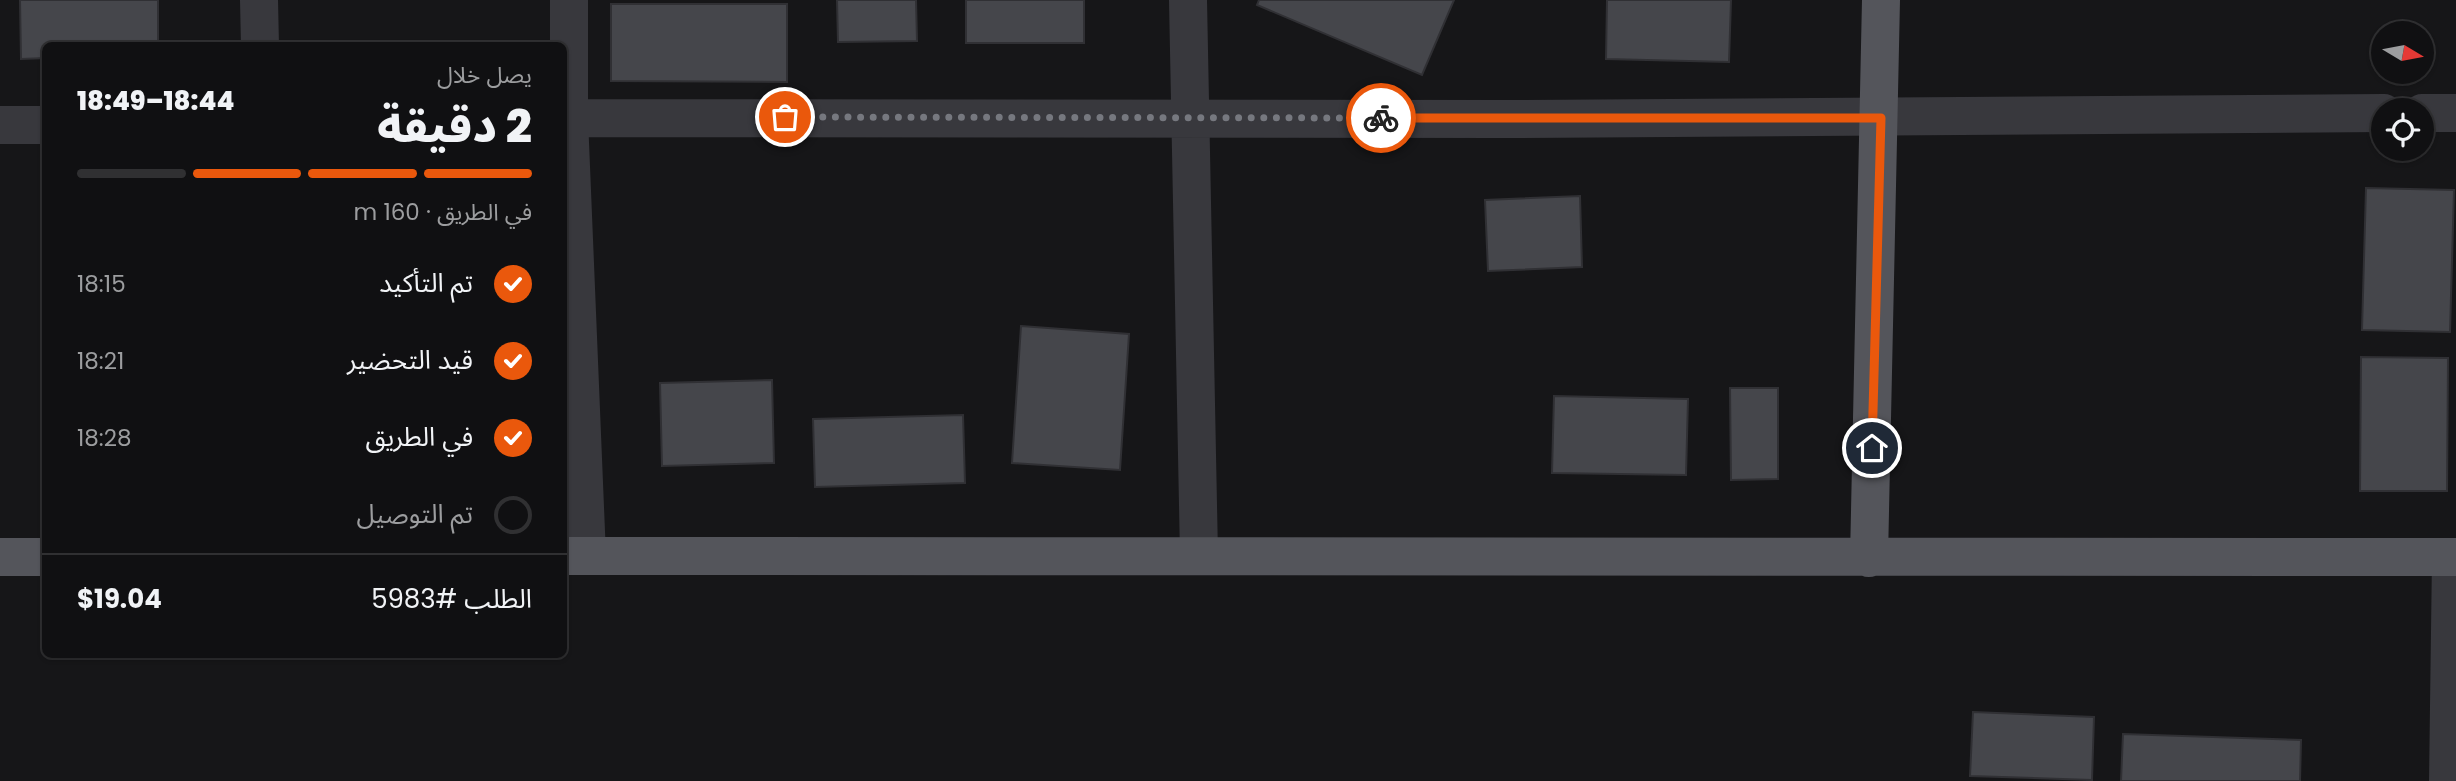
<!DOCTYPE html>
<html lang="ar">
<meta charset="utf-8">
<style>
body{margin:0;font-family:Poppins,"Noto Sans Arabic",sans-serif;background:#1e1e20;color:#f1f3f6;direction:rtl;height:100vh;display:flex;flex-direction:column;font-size:26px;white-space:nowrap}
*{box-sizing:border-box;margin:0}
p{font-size:23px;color:#9c9d9f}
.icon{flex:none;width:38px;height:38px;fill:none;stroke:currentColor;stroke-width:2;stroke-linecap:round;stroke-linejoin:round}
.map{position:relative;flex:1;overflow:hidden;direction:ltr}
.panel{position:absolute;left:42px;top:42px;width:525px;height:616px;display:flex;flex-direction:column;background:#101012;border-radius:10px;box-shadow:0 2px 5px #0004,0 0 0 2px #303032;direction:rtl}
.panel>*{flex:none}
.needle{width:46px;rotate:100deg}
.buttons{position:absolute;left:2371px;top:21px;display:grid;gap:14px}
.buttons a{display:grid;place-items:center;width:63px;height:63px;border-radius:50%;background:#101012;box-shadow:0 2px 5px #0004,0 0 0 2px #303032;font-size:35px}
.pin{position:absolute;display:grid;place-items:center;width:60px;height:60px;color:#fff;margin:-30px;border:4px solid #fff;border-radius:50%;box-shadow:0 2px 7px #0007}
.courier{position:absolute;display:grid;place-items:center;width:70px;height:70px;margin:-35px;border:5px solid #ea580c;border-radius:50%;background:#fff;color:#222;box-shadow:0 2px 9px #0007}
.headline em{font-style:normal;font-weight:800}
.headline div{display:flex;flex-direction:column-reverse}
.headline{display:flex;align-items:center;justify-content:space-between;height:119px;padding:0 35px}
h1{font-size:46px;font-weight:800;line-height:52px}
.bar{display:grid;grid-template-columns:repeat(4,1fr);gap:10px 7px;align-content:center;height:84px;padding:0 35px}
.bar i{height:9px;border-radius:5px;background:#303032}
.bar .selected{background:#ea580c}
.bar p{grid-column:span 4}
.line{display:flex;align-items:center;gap:18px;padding:0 35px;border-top:2px solid #303032}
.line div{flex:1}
ol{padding:0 35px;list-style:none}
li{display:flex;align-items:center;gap:21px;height:77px}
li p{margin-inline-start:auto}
li .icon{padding:7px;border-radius:50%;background:#ea580c;color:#fff;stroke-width:4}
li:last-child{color:#9c9d9f}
li i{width:38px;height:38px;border:4px solid #303032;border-radius:50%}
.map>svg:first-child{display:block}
.building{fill:#45464b;stroke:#303034;stroke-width:2}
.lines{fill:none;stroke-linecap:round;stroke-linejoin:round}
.minor{stroke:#38383d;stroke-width:38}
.major{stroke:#54555b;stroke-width:38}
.done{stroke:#76787f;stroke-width:7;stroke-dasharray:0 12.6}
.route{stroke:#ea580c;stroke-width:9}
</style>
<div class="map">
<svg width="2456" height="781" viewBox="0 0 2456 781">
<rect width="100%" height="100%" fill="#161618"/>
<path class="building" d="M20,0H158V46H46V58L21,59Z
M837,0H916L917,41L838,42Z
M966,0H1084V43H966Z
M1259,0H1454L1422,75L1257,5Z
M1607,0H1731L1729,62L1606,59Z
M611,4H787V82L611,81Z
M2366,188L2454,190L2450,332L2362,330Z
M1580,196L1582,267L1488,271L1485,200Z
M1021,326L1129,334L1120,470L1012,463Z
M2361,357L2448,358L2447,491H2360Z
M772,380L774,463L662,466L660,383Z
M1730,388H1778V479L1731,480Z
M1554,396L1688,399L1686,475L1552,473Z
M963,415L965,483L815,487L813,419Z
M1973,712L2094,717L2092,780L1970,776Z
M2123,734L2301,740L2300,781H2121Z"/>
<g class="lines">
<path class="minor" d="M259,0L260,46
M569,0V118L587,556
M1188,0L1199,555
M2422,113H2456
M564,118L1510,119L2384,113
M0,125H46
M2448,781L2451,557"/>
<path class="major" d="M564,556L2456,557
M0,557H46
M1869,558L1881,0"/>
</g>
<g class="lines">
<path class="done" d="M785,117L1381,118"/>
<path class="route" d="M1381,118H1881L1872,448"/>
</g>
</svg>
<div class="buttons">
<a><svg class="needle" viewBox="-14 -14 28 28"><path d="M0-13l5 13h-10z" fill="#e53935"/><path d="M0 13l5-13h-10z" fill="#9c9d9f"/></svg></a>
<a><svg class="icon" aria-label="locate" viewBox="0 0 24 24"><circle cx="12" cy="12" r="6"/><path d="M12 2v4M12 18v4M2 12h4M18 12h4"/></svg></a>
</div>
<div class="pin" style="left:785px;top:117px;background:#ea580c"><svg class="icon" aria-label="bag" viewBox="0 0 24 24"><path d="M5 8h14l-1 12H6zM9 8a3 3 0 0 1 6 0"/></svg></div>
<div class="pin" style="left:1872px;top:448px;background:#1f2937"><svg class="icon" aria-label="home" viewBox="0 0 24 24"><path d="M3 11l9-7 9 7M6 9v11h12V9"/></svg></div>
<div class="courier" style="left:1381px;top:118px"><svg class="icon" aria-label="bike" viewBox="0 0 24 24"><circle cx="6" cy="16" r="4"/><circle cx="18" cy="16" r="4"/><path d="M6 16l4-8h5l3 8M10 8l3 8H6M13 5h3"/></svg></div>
<section class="panel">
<div class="headline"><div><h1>2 دقيقة</h1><p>يصل خلال</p></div><em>18:44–18:49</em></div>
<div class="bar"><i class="selected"></i><i class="selected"></i><i class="selected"></i><i></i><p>في الطريق · 160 m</p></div>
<ol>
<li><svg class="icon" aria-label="check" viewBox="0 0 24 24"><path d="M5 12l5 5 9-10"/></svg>تم التأكيد<p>18:15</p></li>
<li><svg class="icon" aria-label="check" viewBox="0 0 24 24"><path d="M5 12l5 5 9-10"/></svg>قيد التحضير<p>18:21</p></li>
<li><svg class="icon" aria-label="check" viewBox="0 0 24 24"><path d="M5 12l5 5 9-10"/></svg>في الطريق<p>18:28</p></li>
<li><i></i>تم التوصيل</li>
</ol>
<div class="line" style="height:91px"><div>الطلب #5983</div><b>$19.04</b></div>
</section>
</div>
